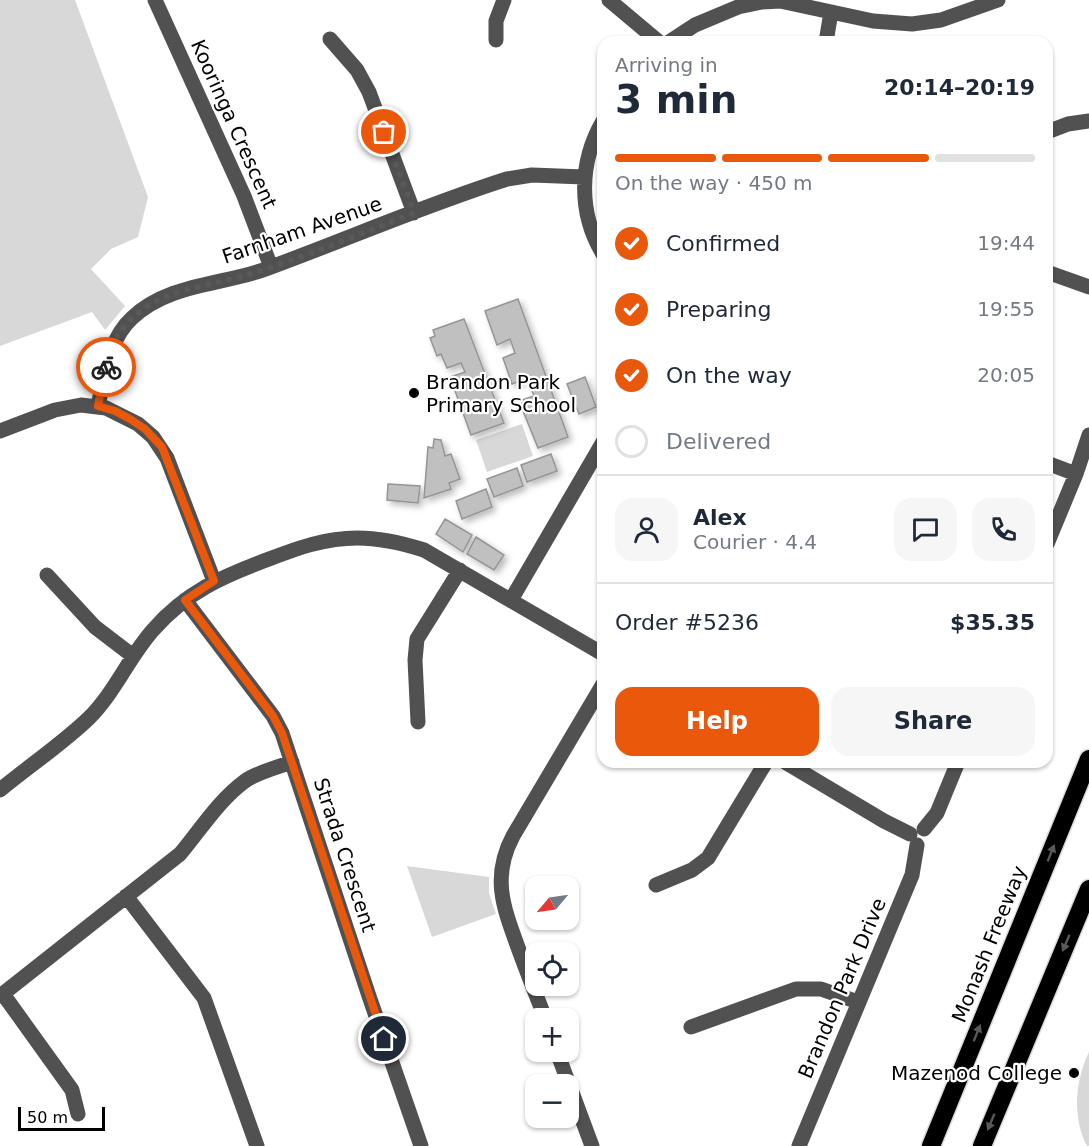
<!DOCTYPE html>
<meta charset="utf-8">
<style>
body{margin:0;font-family:"DejaVu Sans",sans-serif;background:#f6f6f7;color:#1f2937;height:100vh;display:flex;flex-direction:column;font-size:22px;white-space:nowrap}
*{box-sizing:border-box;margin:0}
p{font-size:20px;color:#747a83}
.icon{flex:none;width:33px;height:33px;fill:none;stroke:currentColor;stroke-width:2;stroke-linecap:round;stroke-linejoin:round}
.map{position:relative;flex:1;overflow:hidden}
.drawer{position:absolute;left:597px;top:36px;width:456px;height:732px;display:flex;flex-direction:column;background:#fff;border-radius:18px;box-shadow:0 2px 4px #0004}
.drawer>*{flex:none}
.needle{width:39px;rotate:241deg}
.buttons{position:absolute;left:525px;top:876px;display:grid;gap:12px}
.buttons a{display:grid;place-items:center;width:54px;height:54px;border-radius:12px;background:#fff;box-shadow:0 2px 4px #0004;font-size:30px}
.scale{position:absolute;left:18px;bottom:15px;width:87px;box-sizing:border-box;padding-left:6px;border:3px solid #000;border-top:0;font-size:16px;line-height:21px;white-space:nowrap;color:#000;-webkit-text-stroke:4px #fff;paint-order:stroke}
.pin{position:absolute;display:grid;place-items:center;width:51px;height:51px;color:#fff;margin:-26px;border:3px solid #fff;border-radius:50%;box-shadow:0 2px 6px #0007}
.courier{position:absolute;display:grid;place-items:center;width:60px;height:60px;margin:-30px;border:4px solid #ea580c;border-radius:50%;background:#fff;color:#222;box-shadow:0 2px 8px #0007}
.overview em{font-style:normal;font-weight:700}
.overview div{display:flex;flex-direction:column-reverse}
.overview{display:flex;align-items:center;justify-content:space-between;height:102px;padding:0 18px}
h1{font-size:39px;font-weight:700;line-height:45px}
.bar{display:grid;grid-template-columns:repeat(4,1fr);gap:9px 6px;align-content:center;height:72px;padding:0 18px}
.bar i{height:8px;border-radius:4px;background:#e0e1e3}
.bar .selected{background:#ea580c}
.bar p{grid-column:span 4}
.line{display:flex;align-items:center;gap:15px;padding:0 18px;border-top:2px solid #e0e1e3}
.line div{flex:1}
.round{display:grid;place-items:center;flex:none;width:63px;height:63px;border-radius:18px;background:#f6f6f7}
ol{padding:0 18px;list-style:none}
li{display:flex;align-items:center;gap:18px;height:66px}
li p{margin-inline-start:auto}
li .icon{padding:6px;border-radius:50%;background:#ea580c;color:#fff;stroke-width:4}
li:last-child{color:#747a83}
li i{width:33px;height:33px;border:3px solid #e0e1e3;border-radius:50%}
.action{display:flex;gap:12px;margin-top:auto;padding:12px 18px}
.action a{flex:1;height:69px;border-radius:18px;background:#ea580c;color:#fff;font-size:24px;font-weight:700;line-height:69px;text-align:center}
.action a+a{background:#f6f6f7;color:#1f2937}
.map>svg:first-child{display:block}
.green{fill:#d8d8d8}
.building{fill:#c0c0c0;stroke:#959595;stroke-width:1.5;filter:url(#shadow)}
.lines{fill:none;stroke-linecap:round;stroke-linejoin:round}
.highway-casing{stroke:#dbdbdb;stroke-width:21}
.minor{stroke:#515151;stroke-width:15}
.highway{stroke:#000;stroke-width:18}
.oneway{fill:#595959}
.done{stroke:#595959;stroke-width:6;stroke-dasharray:0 10.8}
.route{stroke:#ea580c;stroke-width:8}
.poi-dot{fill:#000;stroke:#fff;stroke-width:2}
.labels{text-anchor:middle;stroke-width:4.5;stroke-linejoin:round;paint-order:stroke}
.street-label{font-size:20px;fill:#000;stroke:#fff}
.poi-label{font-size:20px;fill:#000;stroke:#fff;text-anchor:start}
</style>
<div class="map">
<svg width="1089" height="1146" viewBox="0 0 1089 1146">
<defs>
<filter id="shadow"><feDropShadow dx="3.5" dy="3.5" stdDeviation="3" flood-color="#0004"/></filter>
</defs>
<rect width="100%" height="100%" fill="#fff"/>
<path class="green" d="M0,0H75L148,197L138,237L111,249L91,269L125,306L105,330L92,312L0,346Z
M522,424L533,456L487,472L476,440Z
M407,866L489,877V893L496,914L432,937Z
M1089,1052V1146H1087C1072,1118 1075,1080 1089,1052Z"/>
<path class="building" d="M518,299L568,437L538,448L519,401L534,396L527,378L512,384L503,358L515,353L510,339L497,345L485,311Z
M464,319L504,423L471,435L450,377L465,372L461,363L447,368L441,354L437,356L430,338L435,336L433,330Z
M585,377L596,407L579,414L567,384Z
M434,439L441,440L445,456L451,454L460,479L449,483L451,489L424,498L428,447L433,448Z
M551,454L557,471L527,482L521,465Z
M517,468L523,486L494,497L487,479Z
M388,484L420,486L418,503L387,500Z
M486,489L492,507L462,519L456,501Z
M445,519L472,535L463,552L436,534Z
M476,537L504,555L494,570L467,554Z"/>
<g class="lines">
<defs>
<path id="highway" d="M931,1146L1089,759
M982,1146L1089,889"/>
</defs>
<use href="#highway" class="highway-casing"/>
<path class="minor" d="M155,0L244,196L271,267
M609,0L659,42
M330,39L357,70L369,92L414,213
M496,40V21L504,0
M669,42L695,25L738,7L762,2L780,1L873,21L912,24L941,20L998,0
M826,42L831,12
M603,121C579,162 578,213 603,254
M1047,132L1068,124L1089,121
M1047,272L1089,287
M98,406C105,375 108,340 132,318C168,284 220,285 263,270C345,240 425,205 507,179L532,175L584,177
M0,431L55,410L81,405L106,408L138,424L153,437L167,458L214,581
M1047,463L1076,474
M1047,544L1076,474L1089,435
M47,575L95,627L133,656
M185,600L273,716L282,733L369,996L421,1146
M511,600L603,442
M418,722L415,660L417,639L460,570
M785,762L884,821L910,834
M0,790C29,766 62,744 89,718C115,692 129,657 153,630C186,592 223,576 269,559C298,548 325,538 357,538C380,538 402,543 424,550L603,654
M924,829L937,813L958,762
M656,885L692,870L708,858L766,762
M126,896L204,998L257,1146
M3,994L72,1090L78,1114
M0,996L180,854C201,829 218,801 245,781C258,772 278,767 292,762
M545,1018C537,997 528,975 520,953C505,911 490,879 513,836L603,684
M691,1027L796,989H821L858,1002
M557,1052L592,1146
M799,1146L912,875L917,845"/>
<use href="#highway" class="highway"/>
</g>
<defs><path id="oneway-solid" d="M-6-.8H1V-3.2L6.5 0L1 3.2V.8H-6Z" transform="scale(1.5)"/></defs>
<g class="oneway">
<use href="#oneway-solid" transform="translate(1051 853) rotate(-68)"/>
<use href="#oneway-solid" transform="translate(1066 943) rotate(113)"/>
<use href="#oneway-solid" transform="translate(977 1033) rotate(-68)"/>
<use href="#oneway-solid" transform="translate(991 1122) rotate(113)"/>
</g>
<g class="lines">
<path class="done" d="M106,367C111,346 120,326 138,313C171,287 212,286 250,274C305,257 360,234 414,213L384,132"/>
<path class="route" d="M106,367L98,406L115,411L130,419L145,429L162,447L214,581L185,600L273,716L282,733L384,1039"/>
</g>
<g class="poi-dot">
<circle cx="414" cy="393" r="6"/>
<circle cx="1074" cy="1073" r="6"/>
</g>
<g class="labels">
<g class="street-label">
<text transform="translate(234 124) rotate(66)" y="7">Kooringa Crescent</text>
<text transform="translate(302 230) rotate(-19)" y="7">Farnham Avenue</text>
<text transform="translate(345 855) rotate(72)" y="7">Strada Crescent</text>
<text transform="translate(989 944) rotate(-68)" y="7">Monash Freeway</text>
<text transform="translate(842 988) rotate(-67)" y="7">Brandon Park Drive</text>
</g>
<g class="poi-label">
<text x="426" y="389">Brandon Park<tspan x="426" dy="23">Primary School</tspan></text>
<text x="1062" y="1080" text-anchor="end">Mazenod College</text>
</g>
</g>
</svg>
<div class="buttons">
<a><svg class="needle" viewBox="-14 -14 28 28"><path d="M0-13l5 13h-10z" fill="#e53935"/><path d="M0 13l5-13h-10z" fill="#747a83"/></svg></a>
<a><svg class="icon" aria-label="locate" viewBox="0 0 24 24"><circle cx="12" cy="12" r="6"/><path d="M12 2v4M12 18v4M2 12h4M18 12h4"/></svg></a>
<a>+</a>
<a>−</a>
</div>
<div class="scale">50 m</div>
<div class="pin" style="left:384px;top:132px;background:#ea580c"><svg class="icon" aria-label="bag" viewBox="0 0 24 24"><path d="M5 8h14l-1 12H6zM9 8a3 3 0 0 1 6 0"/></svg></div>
<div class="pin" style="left:384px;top:1039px;background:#1f2937"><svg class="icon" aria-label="home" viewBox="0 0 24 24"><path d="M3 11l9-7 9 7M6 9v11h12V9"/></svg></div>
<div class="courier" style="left:106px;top:367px"><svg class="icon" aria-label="bike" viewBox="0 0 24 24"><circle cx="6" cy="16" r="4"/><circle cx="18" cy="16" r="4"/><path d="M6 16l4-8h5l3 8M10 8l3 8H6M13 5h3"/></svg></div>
<section class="drawer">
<div class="overview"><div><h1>3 min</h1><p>Arriving in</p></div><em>20:14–20:19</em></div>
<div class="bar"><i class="selected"></i><i class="selected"></i><i class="selected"></i><i></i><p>On the way · 450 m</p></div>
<ol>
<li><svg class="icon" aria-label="check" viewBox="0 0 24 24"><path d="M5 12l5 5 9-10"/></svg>Confirmed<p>19:44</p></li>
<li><svg class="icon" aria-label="check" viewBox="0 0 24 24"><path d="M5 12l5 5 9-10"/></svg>Preparing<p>19:55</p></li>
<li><svg class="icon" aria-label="check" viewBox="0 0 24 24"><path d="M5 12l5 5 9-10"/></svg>On the way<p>20:05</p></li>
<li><i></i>Delivered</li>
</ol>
<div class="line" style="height:108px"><a class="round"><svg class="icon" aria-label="person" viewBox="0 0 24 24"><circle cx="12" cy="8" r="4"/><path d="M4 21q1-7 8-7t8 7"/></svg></a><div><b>Alex</b><p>Courier · 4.4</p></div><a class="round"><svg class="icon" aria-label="chat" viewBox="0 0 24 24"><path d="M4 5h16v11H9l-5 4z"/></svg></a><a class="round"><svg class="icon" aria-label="phone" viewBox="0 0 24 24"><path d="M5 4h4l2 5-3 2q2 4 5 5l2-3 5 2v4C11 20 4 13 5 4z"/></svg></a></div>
<div class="line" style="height:78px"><div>Order #5236</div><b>$35.35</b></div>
<div class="action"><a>Help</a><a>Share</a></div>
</section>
</div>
